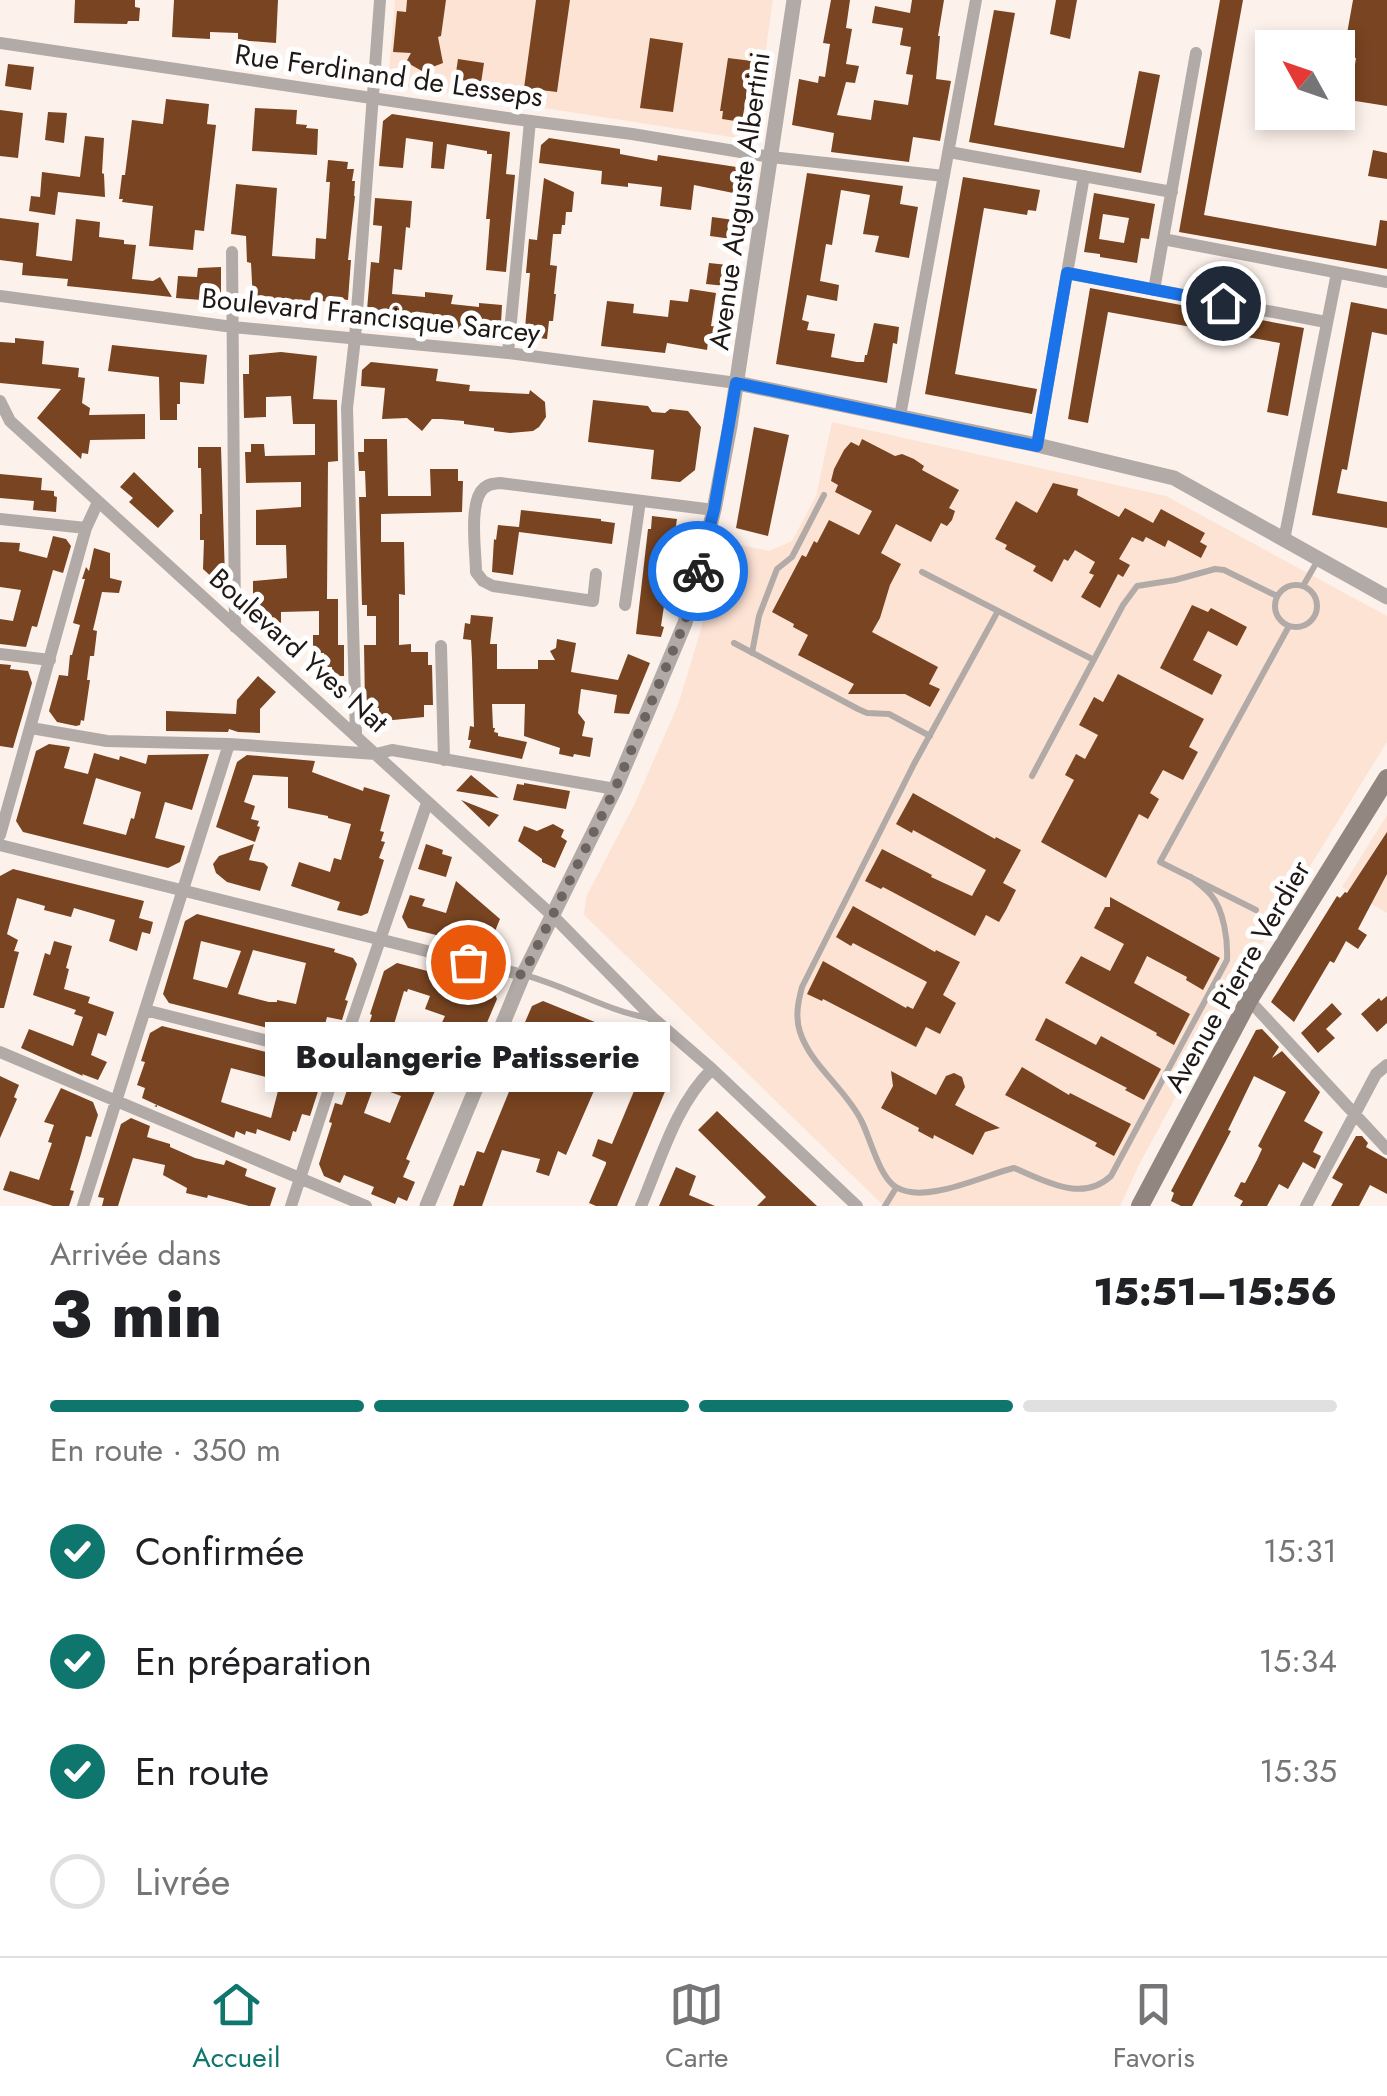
<!DOCTYPE html>
<html lang="fr">
<meta charset="utf-8">
<style>
body{margin:0;font-family:Jost,sans-serif;background:#f6f6f6;color:#202124;height:100vh;display:flex;flex-direction:column;font-size:38px;white-space:nowrap}
*{box-sizing:border-box;margin:0}
p{font-size:32px;color:#757577}
.icon{flex:none;width:55px;height:55px;fill:none;stroke:currentColor;stroke-width:2;stroke-linecap:round;stroke-linejoin:round}
.map{position:relative;height:1206px;overflow:hidden}
.panel{display:flex;flex-direction:column;background:#fff;flex:1}
.panel>*{flex:none}
.needle{width:65px;rotate:310deg}
.buttons{position:absolute;left:1255px;top:30px;display:grid;gap:20px}
.buttons a{display:grid;place-items:center;width:100px;height:100px;border-radius:0px;background:#fff;box-shadow:0 5px 15px #0003;font-size:50px}
.pin{position:absolute;display:grid;place-items:center;width:85px;height:85px;color:#fff;margin:-42px;border:5px solid #fff;border-radius:50%;box-shadow:0 2px 10px #0007}
.courier{position:absolute;display:grid;place-items:center;width:100px;height:100px;margin:-50px;border:8px solid #1a73e8;border-radius:50%;background:#fff;color:#222;box-shadow:0 2px 12px #0007}
.bubble{position:absolute;height:70px;border-radius:0px;background:#fff;box-shadow:0 5px 15px #0003;font-size:32px;font-weight:800;line-height:70px;text-align:center}
.headline em{font-style:normal;font-weight:800}
.headline div{display:flex;flex-direction:column-reverse}
.headline{display:flex;align-items:center;justify-content:space-between;height:170px;padding:0 50px}
h1{font-size:65px;font-weight:800;line-height:75px}
.bar{display:grid;grid-template-columns:repeat(4,1fr);gap:15px 10px;align-content:center;height:120px;padding:0 50px}
.bar i{height:12px;border-radius:8px;background:#e0e0e0}
.bar .current{background:#0f766e}
.bar p{grid-column:span 4}
ol{padding:0 50px;list-style:none}
li{display:flex;align-items:center;gap:30px;height:110px}
li p{margin-inline-start:auto}
li .icon{padding:10px;border-radius:50%;background:#0f766e;color:#fff;stroke-width:4}
li:last-child{color:#757577}
li i{width:55px;height:55px;border:5px solid #e0e0e0;border-radius:50%}
.dock{display:flex;justify-content:space-around;align-items:center;height:140px;border-top:2px solid #e0e0e0;background:#fff;font-size:28px;color:#757577}
.dock a{display:grid;justify-items:center;gap:5px}
.dock .current{color:#0f766e}
.map>svg:first-child{display:block}
.built{fill:#fde3d4}
.building{fill:#784421;fill-rule:evenodd}
.lines{fill:none;stroke-linecap:round;stroke-linejoin:round}
.service{stroke:#b2aaa6;stroke-width:6}
.minor{stroke:#b2aaa6;stroke-width:12}
.tertiary{stroke:#b2aaa6;stroke-width:15}
.secondary{stroke:#928680;stroke-width:18}
.done{stroke:#6d645f;stroke-width:10;stroke-dasharray:0 18}
.route{stroke:#1a73e8;stroke-width:12}
.labels{text-anchor:middle;stroke-width:10;stroke-linejoin:round;paint-order:stroke}
.street-label{font-size:28px;fill:#1f1814;stroke:#fff}
</style>
<div class="map">
<svg width="1387" height="1206" viewBox="0 0 1387 1206">
<rect width="100%" height="100%" fill="#fdf2eb"/>
<path class="built" d="M395,0H773L754,130L751,136L744,139L394,85L388,82Z
M832,422L1166,496L1387,616V742L1236,986L1140,1163L1120,1206H884L584,915L586,897L635,803L679,702L727,542L769,551L792,541L816,496Z
M1387,815V913L1342,887Z"/>
<path class="building" d="M75,0H135V7L140,8L139,21H128L127,24L74,23Z
M174,0H278L276,43L238,40V33L210,32V39L172,37Z
M407,0H446L441,36L438,37L443,63L422,71L406,62L411,53L393,52L397,11L406,12Z
M536,0H570L557,92L524,88Z
M831,0H850L846,28L852,29L846,64L859,66L855,83L846,82L837,115L871,120L874,100L908,105L913,75L906,74L911,47L900,45L903,28L872,23L875,6L910,13L912,0H944L938,36H940L936,79L951,81L940,141L913,137L909,162L831,152L834,133L792,125L799,79L818,83L819,76L825,77L830,44L823,43Z
M1056,0H1077L1070,39L1050,34Z
M1220,0H1243L1204,215L1376,246L1380,220L1387,221V269L1179,232Z
M1353,0H1387V106L1349,100L1356,58L1343,56Z
M994,10L1015,13L994,125L1124,148L1139,71L1160,75L1141,173L969,142Z
M650,38L683,43L673,112L640,108Z
M728,58L752,61L742,122L722,119L723,111H720Z
M458,59L484,63L481,83L455,79Z
M8,64L34,67L31,90L5,86Z
M166,99L209,104L207,124L216,125L204,231L195,230L193,250L149,246L153,206L122,202L123,199H119L122,175H125L132,120L163,124Z
M255,108L297,110L296,124L307,125L306,128L318,129L317,155L252,151Z
M0,110L23,113L18,158L0,156Z
M48,112L67,113L64,143L45,140Z
M392,114L510,132L506,174L515,175L506,272L486,270L490,219H486L492,154H487V151L447,144L444,169L431,168L433,142L406,138L403,168L379,166L383,121Z
M85,136L104,138L102,173L104,174L105,197L58,192L55,215L29,211L31,196L40,197L42,172L80,177Z
M549,138L620,149V154L657,161L658,155L743,168L750,177L748,196L694,185L691,210L660,206L662,187L628,183V187L601,184L602,171L539,163L541,145Z
M1373,150L1387,153V179L1368,176Z
M328,160L348,162L347,169H354L352,181H355L354,196H355L348,260H351L348,300L340,299L339,302L299,300L253,302L251,263L247,262L246,236L231,234L236,184L277,188L272,256L315,259L316,238L326,239L330,182H326Z
M807,173L903,186L900,204L918,207L909,258L875,252L879,236L863,234L870,195L841,190L832,245L826,244L820,281L839,285L837,301L807,295L802,320L809,322L807,330L835,334L831,357L857,362H864L865,355H867L874,323L899,327L897,344L893,343L887,383L776,364Z
M963,177L1040,190L1036,211L1028,210L1027,215L984,208L955,374L1037,389L1032,414L925,394Z
M544,178L574,192L572,212H566L565,225H562L561,234H553L550,265L557,266L554,294H556L553,321H549L547,339L532,337L525,328L530,273H526L529,239L537,240Z
M1094,193L1155,204L1149,239L1141,238L1137,263L1100,257V254L1084,252ZM1103,214L1129,218L1124,243L1099,239Z
M375,198L412,201L410,228L406,227L402,270L394,269L392,294L425,297V292L453,295L451,304L479,307V303L502,305L501,323L492,333L375,319L367,310L371,262L379,263L382,226L373,225Z
M712,217L734,220L732,239L710,236Z
M0,218L39,223L36,256L72,261L76,219L100,222L99,237L124,240V244L136,245L132,279L153,281L160,277L172,297L67,286L68,279L22,275L23,263L0,260Z
M709,263L728,265L726,286L706,284Z
M221,267V293L214,301L176,298L178,276L197,277L198,268Z
M1090,288L1304,328L1288,416L1267,412L1280,343L1108,312L1088,423L1068,419Z
M690,289L716,293L711,326L718,327L715,343L708,342L707,350L667,343L665,353L601,346L607,301L634,304L633,313L668,317L670,300L688,302Z
M1351,302L1387,309V335L1372,332L1347,470L1342,469L1337,493L1387,502V528L1312,515Z
M15,338L44,341L42,364L79,368L78,377L85,378L82,403L90,408L89,415L145,414V439L90,440L88,454L82,453L81,459L37,418L61,389L0,383V342L15,343Z
M112,345L207,355L204,384L180,382V404H177V420H160L159,377L108,371Z
M281,352L317,356L313,399L337,400L338,461L328,462L327,599H338V645H344V676H332V667H324V653H313V635H319V611L281,612V638L253,612V581L287,578L286,545H256V510L301,507V482L246,483L245,452H251V444H264L265,456L315,455V424H293L291,396L266,397V417L244,418L243,374H249V355Z
M371,362L438,369L436,381L470,385L469,391L529,394L530,390L545,402L546,417L539,427L533,431L510,433L494,431V428L464,424V421L441,419H432L422,431L407,418L382,419L385,388L361,386L362,370Z
M593,400L648,406L652,412L665,413L670,409L688,411L701,427L695,470L680,482L651,479L654,450L588,442Z
M754,427L789,435L768,536L736,528Z
M364,439H387L388,496H431L430,469H458V481H463L462,512L381,514V542H404L405,595L399,594V645L411,644V652H428V665H432L433,705H424V717L383,721L382,718H379V708L365,706L364,645H376V616H367V605H362L359,497H366L365,471H359L358,452H364Z
M862,439L895,456L902,454L914,459L924,466L922,470L959,490L949,508L955,511L952,520L947,526L941,523L931,542L896,524L881,553L901,564L890,585L880,618L872,632L938,667L929,684L940,689L930,707L905,694H848L854,684L798,655L808,635L793,627L794,624L772,612L802,555L806,557L814,541L817,543L829,520L859,535L872,511L835,492L838,485L831,481L834,469L844,450L851,442L859,446Z
M198,447H221L225,578L216,581L203,569L204,540H200V514H202L201,468H198Z
M134,472L174,511L158,528L129,502L133,498L120,487Z
M0,474L42,478L41,490L54,491V496L57,497L56,512L33,510L34,501L0,498Z
M1053,483L1078,489L1077,495L1119,517L1125,508L1153,523L1161,509L1205,533L1200,542L1207,546L1201,558L1168,540L1165,547L1146,537L1143,542L1132,537L1119,559L1130,565L1123,577L1118,574L1100,608L1081,597L1094,575L1089,573L1095,562L1075,550L1068,561L1064,559L1052,582L1033,571L1036,566L1005,549L1007,545L995,539L1016,501L1037,513Z
M521,510L601,519V521L615,523L612,544L519,532L513,575L492,572L494,539L496,540L498,525L519,527Z
M652,516L677,519L661,626L664,627L661,637L636,634L648,529H651Z
M53,536L66,539L71,546L63,573L53,570L37,627L32,626L26,647L0,644V619L13,621L21,590L0,587V542L20,543L19,551L47,558Z
M94,548L110,553V578L122,581L119,593L102,592L93,630L97,631L94,656H90L87,680H90L84,721L81,720L80,725L76,726L57,722L49,711L59,675L68,676L70,655H72L80,625L73,623L85,579H82L86,567L89,571Z
M1192,605L1208,612L1211,608L1247,627L1237,646L1208,631L1193,660L1222,675L1212,695L1160,668Z
M471,615L493,617L490,644H497V669H538V660H555L550,651L556,648L557,639L576,643L571,672L618,680L628,654L650,663L629,714L614,713L617,695L581,689L578,713L585,722L582,736L593,738L590,757L574,754L573,757L559,754L560,748L524,736L525,704H492L493,728H495L494,732L498,733V736L527,742L522,759L469,748L471,740H468L470,726L474,727L472,659L471,640L463,639L465,623L470,624Z
M0,664L11,665L10,669L28,671L32,683L13,748L0,746Z
M1118,674L1204,719L1189,747L1198,752L1183,780L1163,770L1150,793L1159,799L1148,819L1139,814L1106,878L1041,842L1074,780L1065,775L1076,754L1085,759L1098,735L1079,725L1094,697L1103,702Z
M258,676L276,692L260,709V733L238,732L229,729L228,732L166,731V711L236,714L237,700Z
M49,744L70,747L64,768L88,774L94,753L119,760L120,756L146,764L148,755L209,754L192,810L165,802L155,838L185,846L180,862L168,868L23,832L16,821L36,751ZM96,778L141,792L134,819L131,818L126,835L83,824Z
M247,755L315,761L312,772L363,791L364,787L390,795L380,831L384,832L381,841L385,842L379,858L384,860L368,913L361,916L337,910L340,902L291,886L299,862L330,872L334,858L341,860L351,824L328,818V816L288,808V777L253,775L244,802L255,806L251,819L259,821L257,826L260,827L255,842L216,827L237,762Z
M471,775L499,798L456,791Z
M524,783L570,791L566,809L513,800L517,784L524,785Z
M913,793L995,839L996,837L1021,850L1003,883L1016,890L1006,910L999,922L986,915L975,936L883,887L881,889L865,881L882,849L932,875L931,877L972,896L986,870L913,830L912,833L896,824Z
M461,800L499,815L489,827Z
M553,824L564,830L561,837L567,841L555,868L542,862V859L518,841L524,826L537,831Z
M1387,832V874L1358,929L1367,935L1358,949L1346,941L1334,963L1330,961L1294,1022L1271,1002L1337,896L1340,898L1345,892L1347,893Z
M254,844L249,860L264,863L268,867L260,891L227,882L216,873L213,864L219,856Z
M426,844L443,850L442,854L452,857L446,877L418,869Z
M13,869L144,901L139,918L153,922L150,934L142,932L137,951L109,941L115,920L74,908L71,917L44,910L45,906L17,898L7,934L18,940L14,951L19,952L4,1008H0V876Z
M456,881L500,919L488,948L408,928L402,917L410,895L425,899L422,906L446,913Z
M1110,897L1220,958L1203,990L1186,980L1187,977L1147,956L1134,983L1190,1014L1174,1045L1156,1035L1157,1033L1065,983L1081,956L1110,971L1124,944L1094,928L1105,907H1110Z
M853,906L935,952L936,950L960,962L943,995L956,1003L940,1034L926,1027L916,1047L823,999L822,1001L807,994L823,961L906,1008L907,1006L913,1009L927,982L853,943L851,946L836,937Z
M197,914L335,949L334,952L353,958L357,964L345,1000L348,1001L342,1020L327,1017L322,1036L289,1028L288,1033L169,1003L163,994L185,921ZM201,941L241,951L227,988L193,979ZM253,950L306,963L296,1004L277,1000V1002H269L238,994Z
M54,941L72,946L66,968L69,969L64,989L90,997L88,1003L114,1012L106,1036L98,1033L91,1055L107,1062L98,1080L82,1074L83,1076L21,1048L29,1029L73,1046L83,1017L74,1014L76,1010L33,995L45,953L50,955Z
M397,963L492,988L497,999L483,1032L471,1027L452,1070L463,1076L456,1092L437,1086L406,1159L410,1161L403,1177L415,1182L407,1201L398,1197L395,1204L371,1194L374,1187L344,1175L340,1183L324,1176L319,1164L332,1123L329,1122L335,1103L342,1105L372,1015L370,1014L384,971ZM408,989L430,996L425,1009L445,1016L432,1044L392,1031L404,991L407,992ZM374,1086L401,1096L390,1123L364,1113Z
M1387,996V1023L1377,1032L1361,1014L1379,998L1381,1001Z
M543,1001L622,1033L613,1055L610,1054L566,1155L558,1151L549,1176L536,1172L540,1159L502,1150L482,1206H453L460,1185L464,1186L477,1151L484,1153L515,1077L513,1076L518,1063L509,1059L532,1006Z
M1332,1003L1342,1014L1326,1029L1335,1038L1318,1053L1301,1033Z
M1046,1018L1096,1045L1101,1036L1161,1069L1144,1100L1125,1090L1127,1088L1035,1040Z
M162,1026L318,1065L323,1076L310,1116L302,1114L296,1132L293,1131L290,1141L257,1129L256,1134L246,1131L245,1135L236,1131L234,1138L157,1105V1107L154,1106L157,1105L142,1098L145,1088L137,1085L145,1062L141,1061L150,1033ZM231,1068L274,1079L271,1090L278,1091L271,1118L221,1102Z
M1262,1029L1279,1047L1272,1058L1282,1051L1320,1092L1304,1121L1323,1132L1313,1152L1321,1156L1315,1169L1303,1162L1288,1189L1279,1184L1267,1206H1240L1243,1201L1234,1196L1241,1182L1245,1183L1257,1160L1262,1149L1258,1146L1286,1092L1254,1076L1228,1130L1231,1131L1192,1206H1181L1171,1201L1174,1193L1171,1191L1256,1030Z
M644,1067L667,1076L669,1082L617,1206H596L589,1203L606,1164V1162L592,1156L598,1139L612,1144Z
M1022,1067L1069,1095L1070,1093L1131,1124L1114,1156L1095,1146L1097,1143L1005,1095Z
M891,1071L936,1095L946,1076L954,1073L962,1077L965,1087L955,1105L1000,1128L985,1132L973,1155L934,1135L933,1139L918,1131L919,1128L881,1108L893,1086Z
M0,1076L19,1085L14,1097L17,1099L0,1138Z
M61,1088L93,1102L98,1115L91,1137L86,1136L81,1154L70,1190L74,1191L69,1206H53L3,1190L10,1171L39,1180L52,1143L48,1142L54,1125L44,1122Z
M717,1111L785,1176L817,1206H757L766,1197L698,1130Z
M131,1118L150,1126L147,1137L170,1144V1147L195,1158L224,1165L226,1160L247,1169L245,1176L276,1188L270,1206H249L208,1195L207,1198L186,1193L187,1188L163,1175L165,1165L133,1158L118,1206H102L104,1198L98,1197L121,1124Z
M1356,1136H1362L1368,1143L1366,1147L1387,1159V1194L1370,1185L1359,1206H1331L1343,1184L1332,1178Z
M676,1167L696,1176L689,1195L715,1206H659Z"/>
<g class="lines">
<path class="service" d="M922,572L1094,660
M1275 606a21 21 0 1 1 42 0a21 21 0 1 1-42 0Z
M1303,586L1318,560
M998,611L914,764L802,987C798,1002 795,1017 800,1032C811,1066 845,1088 861,1120C870,1137 879,1177 896,1187C925,1205 984,1175 1014,1168C1046,1181 1082,1203 1111,1176L1227,960C1228,941 1224,910 1211,895C1205,888 1198,883 1191,877
M734,643L858,709L867,713L889,714L930,736
M752,653L759,616L777,569L792,557L824,495
M1032,776L1123,605L1137,586L1175,580L1215,569L1224,570L1277,596
M1256,910L1160,862L1289,626
M524,975C567,986 606,1011 649,1018
M885,1206L896,1188"/>
<path class="minor" d="M0,43L507,118L632,134L771,157L944,176
M1196,53L1163,239L1387,282
M949,152L1172,192
M232,252L235,627
M1067,273L1326,322
M1154,290L1163,239
M0,296L233,327L508,353L737,383
M508,353L530,121
M0,401L10,421L554,917L653,1018L712,1069L857,1206
M900,416L976,0
M1037,445L1084,176
M0,519L86,528
M1284,540L1337,273
M596,574L593,601L493,586L483,581L476,572C476,553 468,501 484,488C490,483 493,484 500,483L714,510
M625,605L640,501
M441,646L444,760
M0,654L50,660
M31,728L107,741L229,744L376,754L392,750L615,789
M356,734L347,408L355,338L380,0
M0,835L86,528L98,502
M0,845L523,975
M1249,1000L1387,1149
M145,1010L339,1059
M0,1052L366,1206
M83,1206L229,744
M291,1206L339,1059L427,803
M641,1206C661,1159 675,1106 712,1069
M1306,1206L1376,1074L1387,1065"/>
<path class="tertiary" d="M737,383L1037,445L1174,478L1387,597
M427,1206L523,975L615,789L685,623L714,510L730,426L794,0"/>
<path class="secondary" d="M1140,1206L1249,1000L1387,778"/>
</g>
<g class="lines">
<path class="done" d="M468,962L523,975L615,789L685,622L698,571"/>
<path class="route" d="M698,571L714,510L736,383L1037,446L1067,273L1223,303"/>
</g>
<g class="labels">
<g class="street-label">
<text transform="translate(389 75) rotate(8)" y="10">Rue Ferdinand de Lesseps</text>
<text transform="translate(739 201) rotate(-82)" y="10">Avenue Auguste Albertini</text>
<text transform="translate(371 315) rotate(6)" y="10">Boulevard Francisque Sarcey</text>
<text transform="translate(299 650) rotate(42)" y="10">Boulevard Yves Nat</text>
<text transform="translate(1237 976) rotate(-60)" y="10">Avenue Pierre Verdier</text>
</g>
</g>
</svg>
<div class="buttons">
<a><svg class="needle" viewBox="-14 -14 28 28"><path d="M0-13l5 13h-10z" fill="#e53935"/><path d="M0 13l5-13h-10z" fill="#757577"/></svg></a>
</div>
<div class="pin" style="left:468px;top:962px;background:#ea580c"><svg class="icon" aria-label="bag" viewBox="0 0 24 24"><path d="M5 8h14l-1 12H6zM9 8a3 3 0 0 1 6 0"/></svg></div>
<div class="pin" style="left:1223px;top:303px;background:#1f2937"><svg class="icon" aria-label="home" viewBox="0 0 24 24"><path d="M3 11l9-7 9 7M6 9v11h12V9"/></svg></div>
<div class="courier" style="left:698px;top:571px"><svg class="icon" aria-label="bike" viewBox="0 0 24 24"><circle cx="6" cy="16" r="4"/><circle cx="18" cy="16" r="4"/><path d="M6 16l4-8h5l3 8M10 8l3 8H6M13 5h3"/></svg></div>
<div class="bubble" style="left:265px;top:1022px;width:405px">Boulangerie Patisserie</div>
</div>
<section class="panel">
<div class="headline"><div><h1>3 min</h1><p>Arrivée dans</p></div><em>15:51–15:56</em></div>
<div class="bar"><i class="current"></i><i class="current"></i><i class="current"></i><i></i><p>En route · 350 m</p></div>
<ol>
<li><svg class="icon" aria-label="check" viewBox="0 0 24 24"><path d="M5 12l5 5 9-10"/></svg>Confirmée<p>15:31</p></li>
<li><svg class="icon" aria-label="check" viewBox="0 0 24 24"><path d="M5 12l5 5 9-10"/></svg>En préparation<p>15:34</p></li>
<li><svg class="icon" aria-label="check" viewBox="0 0 24 24"><path d="M5 12l5 5 9-10"/></svg>En route<p>15:35</p></li>
<li><i></i>Livrée</li>
</ol>
</section>
<nav class="dock">
<a class="current"><svg class="icon" aria-label="home" viewBox="0 0 24 24"><path d="M3 11l9-7 9 7M6 9v11h12V9"/></svg>Accueil</a>
<a><svg class="icon" aria-label="map" viewBox="0 0 24 24"><path d="M3 6l6-2 6 2 6-2v14l-6 2-6-2-6 2zM9 4v14M15 6v14"/></svg>Carte</a>
<a><svg class="icon" aria-label="saved" viewBox="0 0 24 24"><path d="M7 4h10v16l-5-4-5 4z"/></svg>Favoris</a>
</nav>
